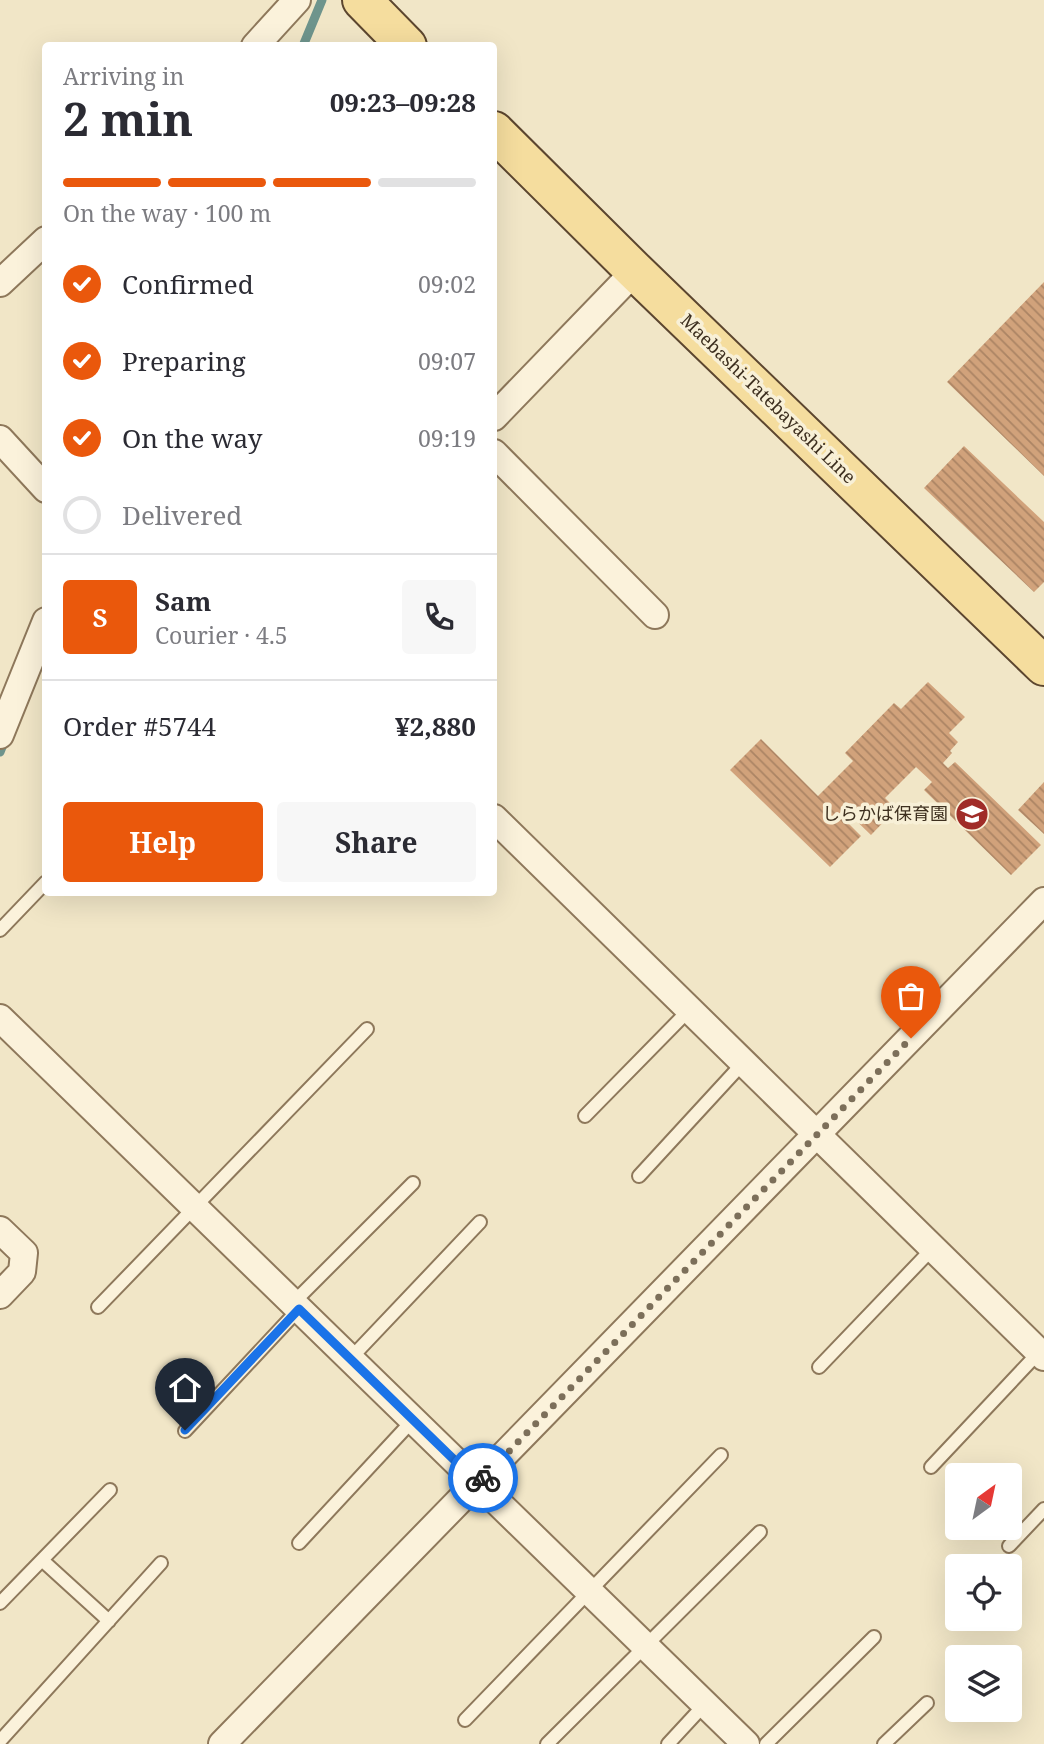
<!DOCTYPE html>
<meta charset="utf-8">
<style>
body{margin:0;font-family:"Noto Serif","Noto Sans JP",serif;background:#f7f7f7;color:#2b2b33;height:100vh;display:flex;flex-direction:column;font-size:26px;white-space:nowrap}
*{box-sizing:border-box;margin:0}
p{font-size:23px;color:#7c7c81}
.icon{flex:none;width:38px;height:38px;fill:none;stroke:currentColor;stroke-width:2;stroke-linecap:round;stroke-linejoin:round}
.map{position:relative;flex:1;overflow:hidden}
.details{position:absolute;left:42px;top:42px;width:455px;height:854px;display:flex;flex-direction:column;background:#fff;border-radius:7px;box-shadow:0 7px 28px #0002}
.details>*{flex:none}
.needle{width:46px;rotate:33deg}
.tools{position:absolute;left:945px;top:1463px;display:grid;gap:14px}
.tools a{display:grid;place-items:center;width:77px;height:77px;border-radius:7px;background:#fff;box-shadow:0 7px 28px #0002;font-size:35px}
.pin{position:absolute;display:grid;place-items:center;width:60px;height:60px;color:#fff;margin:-72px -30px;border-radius:50% 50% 50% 0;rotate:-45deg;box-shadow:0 0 7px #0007}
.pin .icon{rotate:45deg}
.courier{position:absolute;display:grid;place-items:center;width:70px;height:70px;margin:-35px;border:5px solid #1a73e8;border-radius:50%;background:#fff;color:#222;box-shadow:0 2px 9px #0007}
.headline em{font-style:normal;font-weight:700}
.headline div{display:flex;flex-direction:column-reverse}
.headline{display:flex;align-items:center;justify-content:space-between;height:119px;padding:0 21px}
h1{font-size:46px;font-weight:700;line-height:52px}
.bar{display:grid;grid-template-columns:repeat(4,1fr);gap:10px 7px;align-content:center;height:84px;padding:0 21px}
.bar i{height:9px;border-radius:5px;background:#e1e1e2}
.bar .active{background:#ea580c}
.bar p{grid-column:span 4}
.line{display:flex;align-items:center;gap:18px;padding:0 21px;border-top:2px solid #e1e1e2}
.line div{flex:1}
.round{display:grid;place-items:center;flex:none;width:74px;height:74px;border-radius:7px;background:#f7f7f7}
ol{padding:0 21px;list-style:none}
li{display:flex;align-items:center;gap:21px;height:77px}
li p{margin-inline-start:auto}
li .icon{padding:7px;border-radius:50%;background:#ea580c;color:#fff;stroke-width:4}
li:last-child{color:#7c7c81}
li i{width:38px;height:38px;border:4px solid #e1e1e2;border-radius:50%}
.cta{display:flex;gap:14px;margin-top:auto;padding:14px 21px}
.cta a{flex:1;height:80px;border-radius:7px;background:#ea580c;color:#fff;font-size:28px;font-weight:700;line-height:80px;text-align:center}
.cta a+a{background:#f7f7f7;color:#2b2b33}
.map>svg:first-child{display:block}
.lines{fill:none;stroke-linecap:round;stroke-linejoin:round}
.stream{stroke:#6e948c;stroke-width:9}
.building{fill:url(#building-back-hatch)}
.service-casing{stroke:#8e785b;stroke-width:16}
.minor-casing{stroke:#8e785b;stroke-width:30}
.primary-casing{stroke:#5c462f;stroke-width:42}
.service{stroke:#fbf2db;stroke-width:12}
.minor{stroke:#fbf2db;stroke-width:26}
.primary{stroke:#f5dd9e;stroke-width:38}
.done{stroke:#7c6f5a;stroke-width:7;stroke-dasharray:0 12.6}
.route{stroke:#1a73e8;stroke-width:9}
.labels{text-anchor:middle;stroke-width:7;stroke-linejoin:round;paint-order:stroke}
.street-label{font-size:18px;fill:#3d2f1f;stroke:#f8f0d7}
.poi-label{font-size:18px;fill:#3d2f1f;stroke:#f8f0d7;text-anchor:end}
</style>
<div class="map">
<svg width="1044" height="1744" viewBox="0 0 1044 1744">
<defs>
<pattern id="building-back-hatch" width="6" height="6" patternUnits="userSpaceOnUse" patternTransform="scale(1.75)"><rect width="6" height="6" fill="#d1a27b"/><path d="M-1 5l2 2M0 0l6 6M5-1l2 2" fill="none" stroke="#ab8464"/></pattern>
</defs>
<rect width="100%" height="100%" fill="#f1e6c7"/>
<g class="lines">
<path class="stream" d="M303,46L322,0
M0,752L6,737"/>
</g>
<path class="building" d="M1044,282V476L947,382Z
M964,446L1044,522V582L1034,592L924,488Z
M928,682L965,717L949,733L958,742L950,751L952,753L943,763L948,768L955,762L1041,845L1011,875L924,790L932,782L916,767L885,798L896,809L871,835L844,809L839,814L861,836L830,867L730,770L761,739L818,796L853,761L845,753L894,703L901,709Z
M1044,782V834L1018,810Z"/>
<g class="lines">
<defs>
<path id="service" d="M0,930L46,882
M585,1116L689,1010
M639,1176L743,1063
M293,1303L413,1183
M98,1307L367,1029
M350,1359L480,1222
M819,1367L933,1248
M185,1431L299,1309
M931,1467L1041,1350
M299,1543L413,1420
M1009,1546L1044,1509
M42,1560L109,1621
M0,1603L110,1490
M465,1720L721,1455
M0,1741L161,1563
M547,1744L760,1532
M668,1744L705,1704
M766,1744L874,1637
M884,1744L927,1703"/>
<path id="minor" d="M255,46L297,0
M0,283L46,240
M494,417L635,271
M0,439L46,489
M494,453L655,615
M0,735L46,621
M494,818L1044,1357
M0,1018L746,1744
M0,1230L24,1253L22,1272L0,1295
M222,1744L1044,901"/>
<path id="primary" d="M362,0L407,46
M494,131L635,271L1044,666"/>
</defs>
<use href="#service" class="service-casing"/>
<use href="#minor" class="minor-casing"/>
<use href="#primary" class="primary-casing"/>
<use href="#service" class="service"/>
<use href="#minor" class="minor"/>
<use href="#primary" class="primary"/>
</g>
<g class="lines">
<path class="done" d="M483,1478L911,1038"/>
<path class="route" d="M185,1430L299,1309L478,1483L483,1478"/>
</g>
<defs>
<symbol id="school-disc" viewBox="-11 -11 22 22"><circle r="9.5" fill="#a02c28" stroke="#f8f0d7"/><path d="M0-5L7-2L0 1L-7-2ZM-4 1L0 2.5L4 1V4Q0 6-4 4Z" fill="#fff"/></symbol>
</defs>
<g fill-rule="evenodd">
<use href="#school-disc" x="953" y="795" width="38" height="38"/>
</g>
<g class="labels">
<g class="street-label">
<text transform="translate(768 399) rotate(44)" y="6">Maebashi-Tatebayashi Line</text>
</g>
<g class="poi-label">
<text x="948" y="820">しらかば保育園</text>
</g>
</g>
</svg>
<div class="tools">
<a><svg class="needle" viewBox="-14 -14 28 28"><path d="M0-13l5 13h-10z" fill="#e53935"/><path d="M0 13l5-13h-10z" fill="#7c7c81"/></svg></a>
<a><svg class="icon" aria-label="locate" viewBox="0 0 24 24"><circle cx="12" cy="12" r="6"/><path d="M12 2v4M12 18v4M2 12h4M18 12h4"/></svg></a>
<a><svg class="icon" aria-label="layers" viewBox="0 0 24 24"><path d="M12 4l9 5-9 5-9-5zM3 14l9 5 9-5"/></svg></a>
</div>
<div class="pin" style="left:911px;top:1038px;background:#ea580c"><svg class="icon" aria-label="bag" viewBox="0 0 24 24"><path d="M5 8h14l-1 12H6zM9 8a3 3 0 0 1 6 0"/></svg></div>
<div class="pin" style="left:185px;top:1430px;background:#1f2937"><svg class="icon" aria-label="home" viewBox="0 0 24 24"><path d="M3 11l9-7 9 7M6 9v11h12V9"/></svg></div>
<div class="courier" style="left:483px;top:1478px"><svg class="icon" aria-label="bike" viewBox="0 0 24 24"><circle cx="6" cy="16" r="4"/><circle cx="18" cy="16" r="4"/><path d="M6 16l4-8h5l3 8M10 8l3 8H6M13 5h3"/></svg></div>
<section class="details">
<div class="headline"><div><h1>2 min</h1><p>Arriving in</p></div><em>09:23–09:28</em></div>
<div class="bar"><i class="active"></i><i class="active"></i><i class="active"></i><i></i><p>On the way · 100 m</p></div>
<ol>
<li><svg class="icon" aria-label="check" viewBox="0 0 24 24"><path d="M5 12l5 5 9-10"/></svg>Confirmed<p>09:02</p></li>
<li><svg class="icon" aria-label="check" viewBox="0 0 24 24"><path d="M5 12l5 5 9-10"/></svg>Preparing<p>09:07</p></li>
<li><svg class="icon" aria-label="check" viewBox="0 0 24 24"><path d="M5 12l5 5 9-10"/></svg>On the way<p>09:19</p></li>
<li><i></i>Delivered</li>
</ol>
<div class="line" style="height:126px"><b class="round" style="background:#ea580c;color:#fff">S</b><div><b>Sam</b><p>Courier · 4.5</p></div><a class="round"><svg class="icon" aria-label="phone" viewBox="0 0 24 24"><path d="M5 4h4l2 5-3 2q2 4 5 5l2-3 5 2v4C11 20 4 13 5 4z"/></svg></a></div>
<div class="line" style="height:91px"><div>Order #5744</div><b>¥2,880</b></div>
<div class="cta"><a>Help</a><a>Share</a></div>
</section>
</div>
